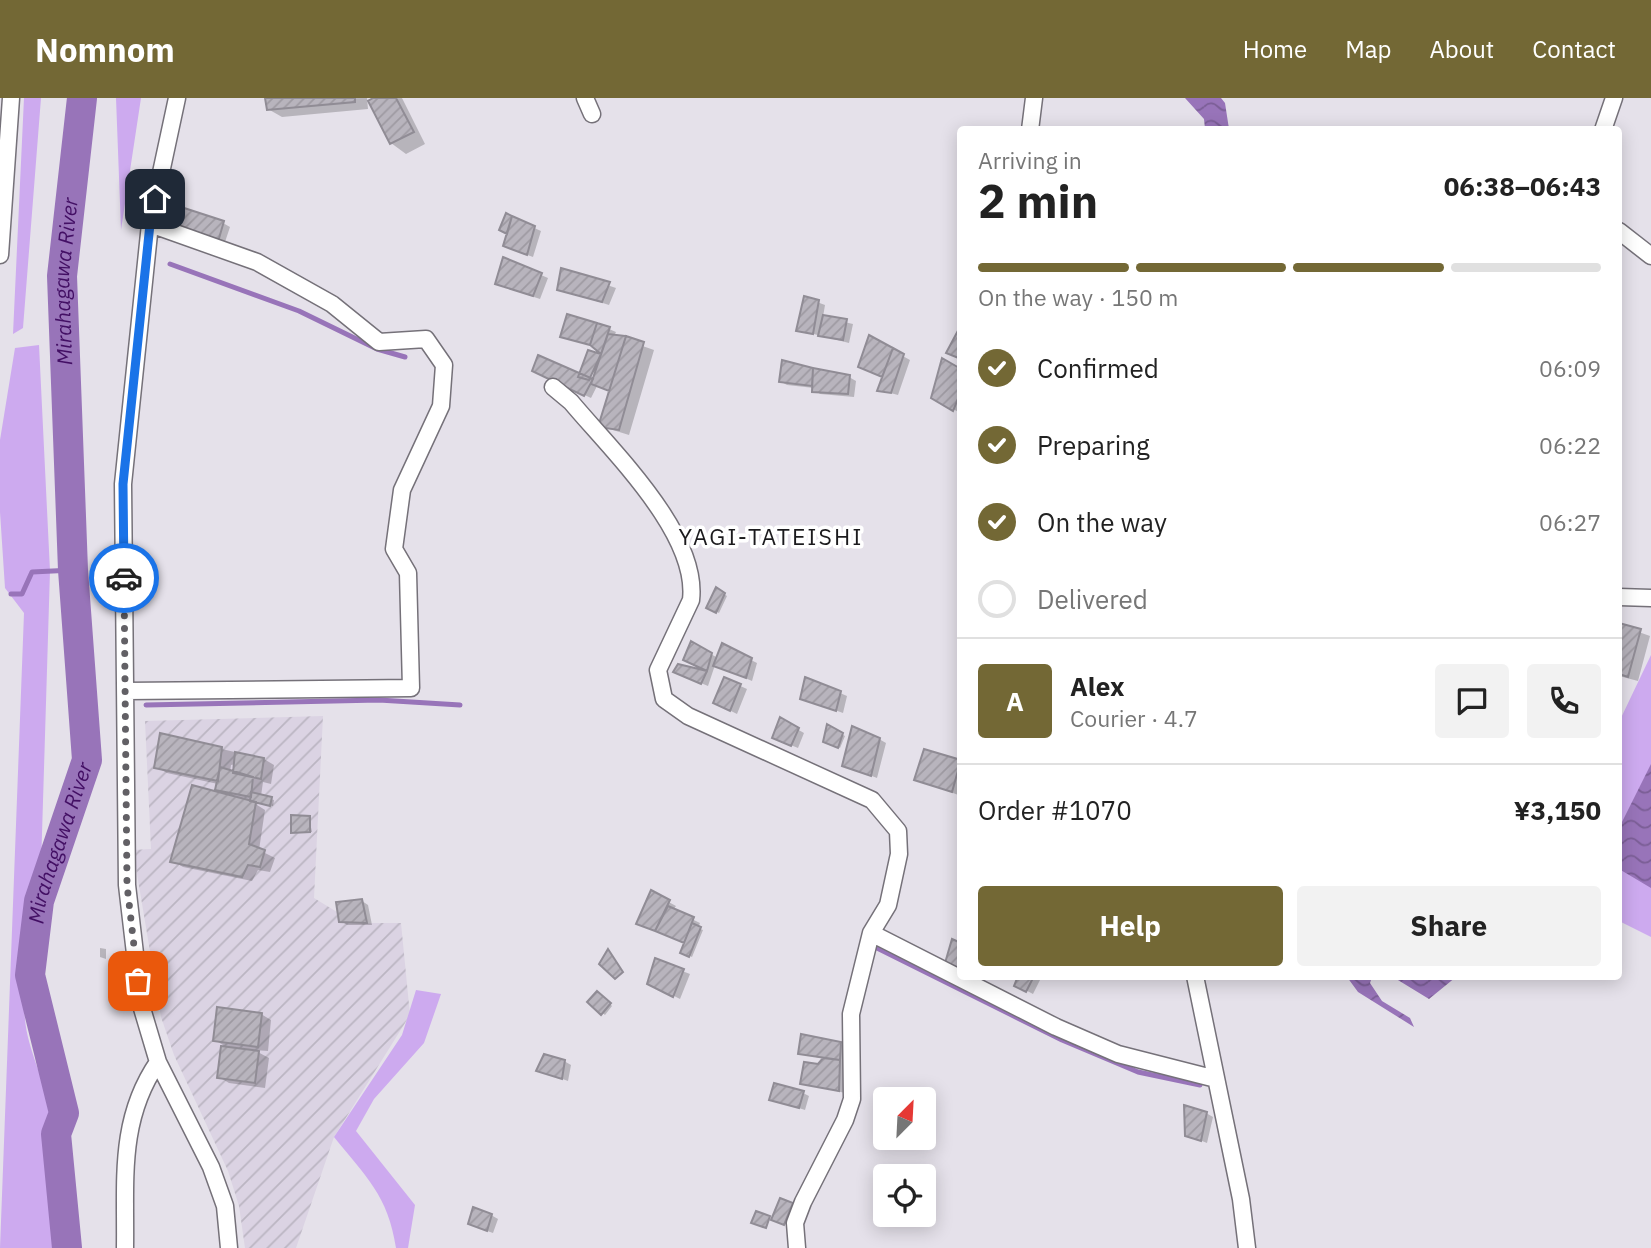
<!DOCTYPE html>
<meta charset="utf-8">
<style>
body{margin:0;font-family:"IBM Plex Sans",sans-serif;background:#f2f2f2;color:#222;height:100vh;display:flex;flex-direction:column;font-size:26px;white-space:nowrap}
*{box-sizing:border-box;margin:0}
p{font-size:23px;color:#767676}
.icon{flex:none;width:38px;height:38px;fill:none;stroke:currentColor;stroke-width:2;stroke-linecap:round;stroke-linejoin:round}
.map{position:relative;flex:1;overflow:hidden}
.panel{position:absolute;left:957px;top:28px;width:665px;height:854px;display:flex;flex-direction:column;background:#fff;border-radius:7px;box-shadow:0 4px 18px #0003}
.panel>*{flex:none}
.needle{width:46px;rotate:24deg}
.tools{position:absolute;left:873px;top:989px;display:grid;gap:14px}
.tools a{display:grid;place-items:center;width:63px;height:63px;border-radius:7px;background:#fff;box-shadow:0 4px 18px #0003;font-size:35px}
.pin{position:absolute;display:grid;place-items:center;width:60px;height:60px;color:#fff;margin:-30px;border-radius:14px;box-shadow:0 4px 10px #0006}
.courier{position:absolute;display:grid;place-items:center;width:70px;height:70px;margin:-35px;border:5px solid #1a73e8;border-radius:50%;background:#fff;color:#222;box-shadow:0 2px 9px #0007}
.head em{font-style:normal;font-weight:700}
.head div{display:flex;flex-direction:column-reverse}
.head{display:flex;align-items:center;justify-content:space-between;height:119px;padding:0 21px}
h1{font-size:46px;font-weight:700;line-height:52px}
.bar{display:grid;grid-template-columns:repeat(4,1fr);gap:10px 7px;align-content:center;height:84px;padding:0 21px}
.bar i{height:9px;border-radius:5px;background:#e0e0e0}
.bar .active{background:#736835}
.bar p{grid-column:span 4}
.line{display:flex;align-items:center;gap:18px;padding:0 21px;border-top:2px solid #e0e0e0}
.line div{flex:1}
.round{display:grid;place-items:center;flex:none;width:74px;height:74px;border-radius:7px;background:#f2f2f2}
ol{padding:0 21px;list-style:none}
li{display:flex;align-items:center;gap:21px;height:77px}
li p{margin-inline-start:auto}
li .icon{padding:7px;border-radius:50%;background:#736835;color:#fff;stroke-width:4}
li:last-child{color:#767676}
li i{width:38px;height:38px;border:4px solid #e0e0e0;border-radius:50%}
.primary-button{display:flex;gap:14px;margin-top:auto;padding:14px 21px}
.primary-button a{flex:1;height:80px;border-radius:7px;background:#736835;color:#fff;font-size:28px;font-weight:700;line-height:80px;text-align:center}
.primary-button a+a{background:#f2f2f2;color:#222}
header{display:flex;align-items:center;gap:42px;box-sizing:border-box;height:98px;padding:0 35px;background:#736835;color:#fff}
header strong{font-size:33px}
nav{display:flex;gap:38px;margin-inline-start:auto;font-size:24px}
.map>svg:first-child{display:block}
.industrial{fill:url(#industrial-furrows)}
.green{fill:#cdaaef}
.water{fill:url(#water-waves)}
.shadow{fill:#0003;fill-rule:evenodd}
.lines{fill:none;stroke-linecap:round;stroke-linejoin:round}
.stream{stroke:#9874b9;stroke-width:5}
.river{stroke:#9874b9;stroke-width:30}
.building{fill:url(#building-hatch);stroke:#908c95;stroke-width:2}
.minor-casing{stroke:#757179;stroke-width:19}
.minor{stroke:#fff;stroke-width:16}
.done{stroke:#626065;stroke-width:7;stroke-dasharray:0 12.6}
.route{stroke:#1a73e8;stroke-width:9}
.labels{text-anchor:middle;stroke-width:7;stroke-linejoin:round;paint-order:stroke}
.water-label{font-size:21px;font-style:italic;fill:#430f64;stroke:#fff}
.quarter-label{font-size:23px;letter-spacing:2px;fill:#1b1a1d;stroke:#fff}
</style>
<header>
<strong>Nomnom</strong>
<nav><a>Home</a><a>Map</a><a>About</a><a>Contact</a></nav>
</header>
<div class="map">
<svg width="1651" height="1150" viewBox="0 0 1651 1150">
<defs>
<pattern id="industrial-furrows" width="10" height="10" patternUnits="userSpaceOnUse" patternTransform="scale(1.75)"><rect width="10" height="10" fill="#dbd3e3"/><path d="M-1 1l2-2M0 10L10 0M9 11l2-2" fill="none" stroke="#bbb5c2"/></pattern>
<pattern id="water-waves" width="16" height="10" patternUnits="userSpaceOnUse" patternTransform="scale(1.75)"><rect width="16" height="10" fill="#9874b9"/><path d="M0 5q4-4 8 0t8 0" fill="none" stroke="#7b5e96"/></pattern>
<pattern id="building-hatch" width="6" height="6" patternUnits="userSpaceOnUse" patternTransform="scale(1.75)"><rect width="6" height="6" fill="#b8b4bd"/><path d="M-1 1l2-2M0 6l6-6M5 7l2-2" fill="none" stroke="#9e9aa2"/></pattern>
</defs>
<rect width="100%" height="100%" fill="#e5e1ea"/>
<path class="industrial" d="M323,618L314,800L355,825H401L410,917L334,1039L296,1150H245L239,1108L228,1073L174,957L161,919L133,752L151,751L145,623Z"/>
<path class="green" d="M24,0H41L23,230L13,236Z
M116,0H141L121,132Z
M39,247L50,473L41,769C28,816 20,871 25,921C27,949 45,987 54,1014C48,1040 60,1059 61,1084C61,1106 59,1128 57,1150H0L24,515L5,490L0,414V342L15,250Z
M1651,557V839L1619,823V624Z
M416,892L441,896L424,945L374,1001L356,1033L415,1107L408,1150H396C388,1097 366,1079 334,1039L402,937Z"/>
<path class="water" d="M1185,0H1221L1225,5L1229,31H1205L1204,21Z
M1651,666V790L1619,771V730Z
M1347,879H1372L1370,885L1382,903L1410,920L1414,929L1358,894Z
M1393,879H1456L1429,901Z"/>
<path class="shadow" d="M267,0H367L368,11L282,19L268,11Z
M376,0H402L425,46L406,56L391,45Z
M512,120L541,133L533,159L511,151L509,135Z
M223,125L230,129L224,147L183,132Z
M562,172L616,190L609,207L559,191Z
M541,177L548,180L540,201L504,189Z
M806,200L825,207L823,219L853,226L849,245L798,232Z
M568,218L609,231L616,234L614,238L654,252L629,337L600,328L611,293L597,288L591,300L540,276L580,277L589,254L609,259L595,249L563,238ZM598,258L602,260L594,283L588,280Z
M870,240L910,262L898,297L879,292L884,279L866,272Z
M783,264L849,279L856,283L854,299L820,296L814,290L787,287L780,283Z
M961,272V312L960,315L933,299Z
M716,491L727,498L719,515L708,509Z
M1619,527L1650,538L1638,583L1619,578Z
M692,546L718,560L751,562L757,565L752,583L715,567L708,588L682,577L679,568L709,573L692,565Z
M725,581L747,591L737,616L721,608Z
M840,595L847,598L843,615L802,600Z
M781,622L804,635L798,650L781,643Z
M828,629L845,638L840,650L825,643Z
M162,637L264,661L274,667L271,686L263,684L261,698L274,702L273,708L251,703L265,712L259,752L275,760L270,774L258,772L252,783L183,769L173,763L228,697L217,691L218,686L167,675L156,669ZM236,666L235,675L230,674L231,667Z
M879,641L886,645L877,680L844,667Z
M926,653L961,663V698L916,681Z
M309,720L312,734H293Z
M652,795L676,808L673,812L700,825L698,830L703,832L692,859L682,854L686,845L644,829Z
M362,803L368,807L372,827H347L341,823Z
M100,850L106,851V861L100,859Z
M656,863L690,876L680,901L649,885Z
M952,874L961,878H986L983,890Z
M1020,878H1042L1033,896L1016,887Z
M600,896L612,908L605,917L589,904Z
M261,916L271,922L268,953L254,952L269,960L265,990L229,985L219,979L223,947L215,942Z
M840,946L847,950L845,995L802,985L824,961L799,955Z
M564,963L571,967L568,983L538,972Z
M803,995L809,998L805,1012L771,1001Z
M1206,1015L1213,1019L1207,1045L1187,1037Z
M781,1102L794,1109L787,1127L773,1121Z
M491,1117L498,1121L493,1135L476,1129Z"/>
<g class="lines">
<path class="stream" d="M170,166L299,213L377,251L405,259
M11,496H22L32,474L73,472
M146,607L379,602L460,607
M871,847L1062,942L1138,974L1200,987"/>
<path class="river" id="s1" d="M67,1150L56,1036L64,1015L30,877L39,803L87,662L73,472L62,178L82,0"/>
</g>
<path class="building" d="M265,0H355V4L267,12Z
M373,0H396L414,34L390,46L368,3Z
M178,108L224,123L218,144L175,129Z
M506,115L512,118L507,136L499,132Z
M512,118L535,128L527,157L503,148Z
M503,159L542,175L533,198L495,186Z
M561,170L610,184L602,204L557,192Z
M804,198L819,202L813,236L796,233Z
M567,216L597,225L590,247L560,239Z
M823,217L847,221L843,242L818,238Z
M597,225L610,229L601,256L590,247Z
M961,227V261L946,255Z
M608,236L626,238L609,293L591,286Z
M869,237L893,250L882,279L858,269Z
M626,238L644,244L619,332L598,329Z
M893,250L904,256L891,295L877,293Z
M588,252L601,256L589,282L578,279Z
M538,257L593,281L584,298L532,273Z
M942,260L961,271V293L953,313L931,300Z
M782,262L813,270L812,288L779,284Z
M813,270L850,277L848,296L812,294Z
M716,489L725,495L716,515L706,510Z
M1619,525L1641,531L1628,579L1619,576Z
M691,543L712,555L707,573L683,562Z
M722,545L752,560L746,580L713,568Z
M678,566L707,573L701,586L673,574Z
M724,579L741,586L730,613L713,605Z
M805,579L841,593L836,613L800,601Z
M780,619L799,630L791,648L772,640Z
M827,626L843,635L838,650L823,644Z
M852,628L880,640L871,678L842,668Z
M160,635L222,649L218,683L154,670Z
M924,651L961,662L952,694L914,682Z
M235,654L264,660L261,681L233,675Z
M220,669L253,679L251,699L215,692Z
M192,687L256,704L249,746L265,752L260,769L248,767L242,779L170,764Z
M251,694L272,699L270,708L250,703Z
M291,717L310,718V734L291,735Z
M651,792L670,802L655,833L636,826Z
M362,801L367,825L339,824L336,804Z
M668,808L694,819L684,845L655,833Z
M692,825L701,829L689,859L680,855Z
M952,841L961,845V878L943,872Z
M608,851L623,874L615,881L599,866Z
M655,860L684,871L673,899L647,886Z
M1018,878H1034L1026,894L1014,888Z
M597,893L611,905L601,917L587,904Z
M217,909L262,915L258,949L213,943Z
M801,936L841,944L840,962L798,956Z
M221,948L259,953L255,985L217,980Z
M544,956L565,962L562,981L536,973Z
M823,960L840,962L839,993L800,986L804,964L818,966Z
M774,985L804,993L799,1010L769,1002Z
M1184,1007L1207,1014L1201,1043L1185,1038Z
M780,1100L793,1105L784,1127L771,1122Z
M473,1109L492,1116L487,1133L468,1126Z
M756,1113L770,1118L766,1130L751,1125Z"/>
<g class="lines">
<defs>
<path id="minor" d="M177,0L150,126L123,386L127,787L141,907L158,964L211,1069L225,1108L229,1150
M585,0L592,16
M1030,32L1034,0
M1603,32L1614,0
M1619,133L1651,158
M0,157L11,0
M553,289L571,304C612,353 699,436 691,502L658,572L664,601L688,618L872,702L898,733L899,756L888,807L871,835L851,916L852,1001L845,1022L803,1104L795,1125L797,1150
M1619,499L1651,500
M126,593L411,590L408,475L394,451L402,392L441,308L444,267L426,241L379,244L332,206L257,164L150,126
M871,835L1056,929L1118,956L1216,981
M1195,878L1241,1101L1247,1150
M125,1150C126,1083 118,1022 158,964"/>
</defs>
<use href="#minor" class="minor-casing"/>
<use href="#minor" class="minor"/>
</g>
<g class="lines">
<path class="done" d="M124,480L127,787L138,883"/>
<path class="route" d="M124,480L123,386L150,126L155,101"/>
</g>
<g class="labels">
<g class="water-label">
<text dy="7" stroke="none"><textPath href="#s1" startOffset="982">Mirahagawa River</textPath></text>
<text dy="7" stroke="none"><textPath href="#s1" startOffset="415">Mirahagawa River</textPath></text>
</g>
<g class="quarter-label">
<text x="771" y="447">YAGI-TATEISHI</text>
</g>
</g>
</svg>
<div class="tools">
<a><svg class="needle" viewBox="-14 -14 28 28"><path d="M0-13l5 13h-10z" fill="#e53935"/><path d="M0 13l5-13h-10z" fill="#767676"/></svg></a>
<a><svg class="icon" aria-label="locate" viewBox="0 0 24 24"><circle cx="12" cy="12" r="6"/><path d="M12 2v4M12 18v4M2 12h4M18 12h4"/></svg></a>
</div>
<div class="pin" style="left:138px;top:883px;background:#ea580c"><svg class="icon" aria-label="bag" viewBox="0 0 24 24"><path d="M5 8h14l-1 12H6zM9 8a3 3 0 0 1 6 0"/></svg></div>
<div class="pin" style="left:155px;top:101px;background:#1f2937"><svg class="icon" aria-label="home" viewBox="0 0 24 24"><path d="M3 11l9-7 9 7M6 9v11h12V9"/></svg></div>
<div class="courier" style="left:124px;top:480px"><svg class="icon" aria-label="car" viewBox="0 0 24 24"><path d="M5 17H2v-5l4-1 3-4h7l3 4 3 1v5h-3M9 17h6M6 11h13"/><circle cx="7" cy="17" r="2"/><circle cx="17" cy="17" r="2"/></svg></div>
<section class="panel">
<div class="head"><div><h1>2 min</h1><p>Arriving in</p></div><em>06:38–06:43</em></div>
<div class="bar"><i class="active"></i><i class="active"></i><i class="active"></i><i></i><p>On the way · 150 m</p></div>
<ol>
<li><svg class="icon" aria-label="check" viewBox="0 0 24 24"><path d="M5 12l5 5 9-10"/></svg>Confirmed<p>06:09</p></li>
<li><svg class="icon" aria-label="check" viewBox="0 0 24 24"><path d="M5 12l5 5 9-10"/></svg>Preparing<p>06:22</p></li>
<li><svg class="icon" aria-label="check" viewBox="0 0 24 24"><path d="M5 12l5 5 9-10"/></svg>On the way<p>06:27</p></li>
<li><i></i>Delivered</li>
</ol>
<div class="line" style="height:126px"><b class="round" style="background:#736835;color:#fff">A</b><div><b>Alex</b><p>Courier · 4.7</p></div><a class="round"><svg class="icon" aria-label="chat" viewBox="0 0 24 24"><path d="M4 5h16v11H9l-5 4z"/></svg></a><a class="round"><svg class="icon" aria-label="phone" viewBox="0 0 24 24"><path d="M5 4h4l2 5-3 2q2 4 5 5l2-3 5 2v4C11 20 4 13 5 4z"/></svg></a></div>
<div class="line" style="height:91px"><div>Order #1070</div><b>¥3,150</b></div>
<div class="primary-button"><a>Help</a><a>Share</a></div>
</section>
</div>
